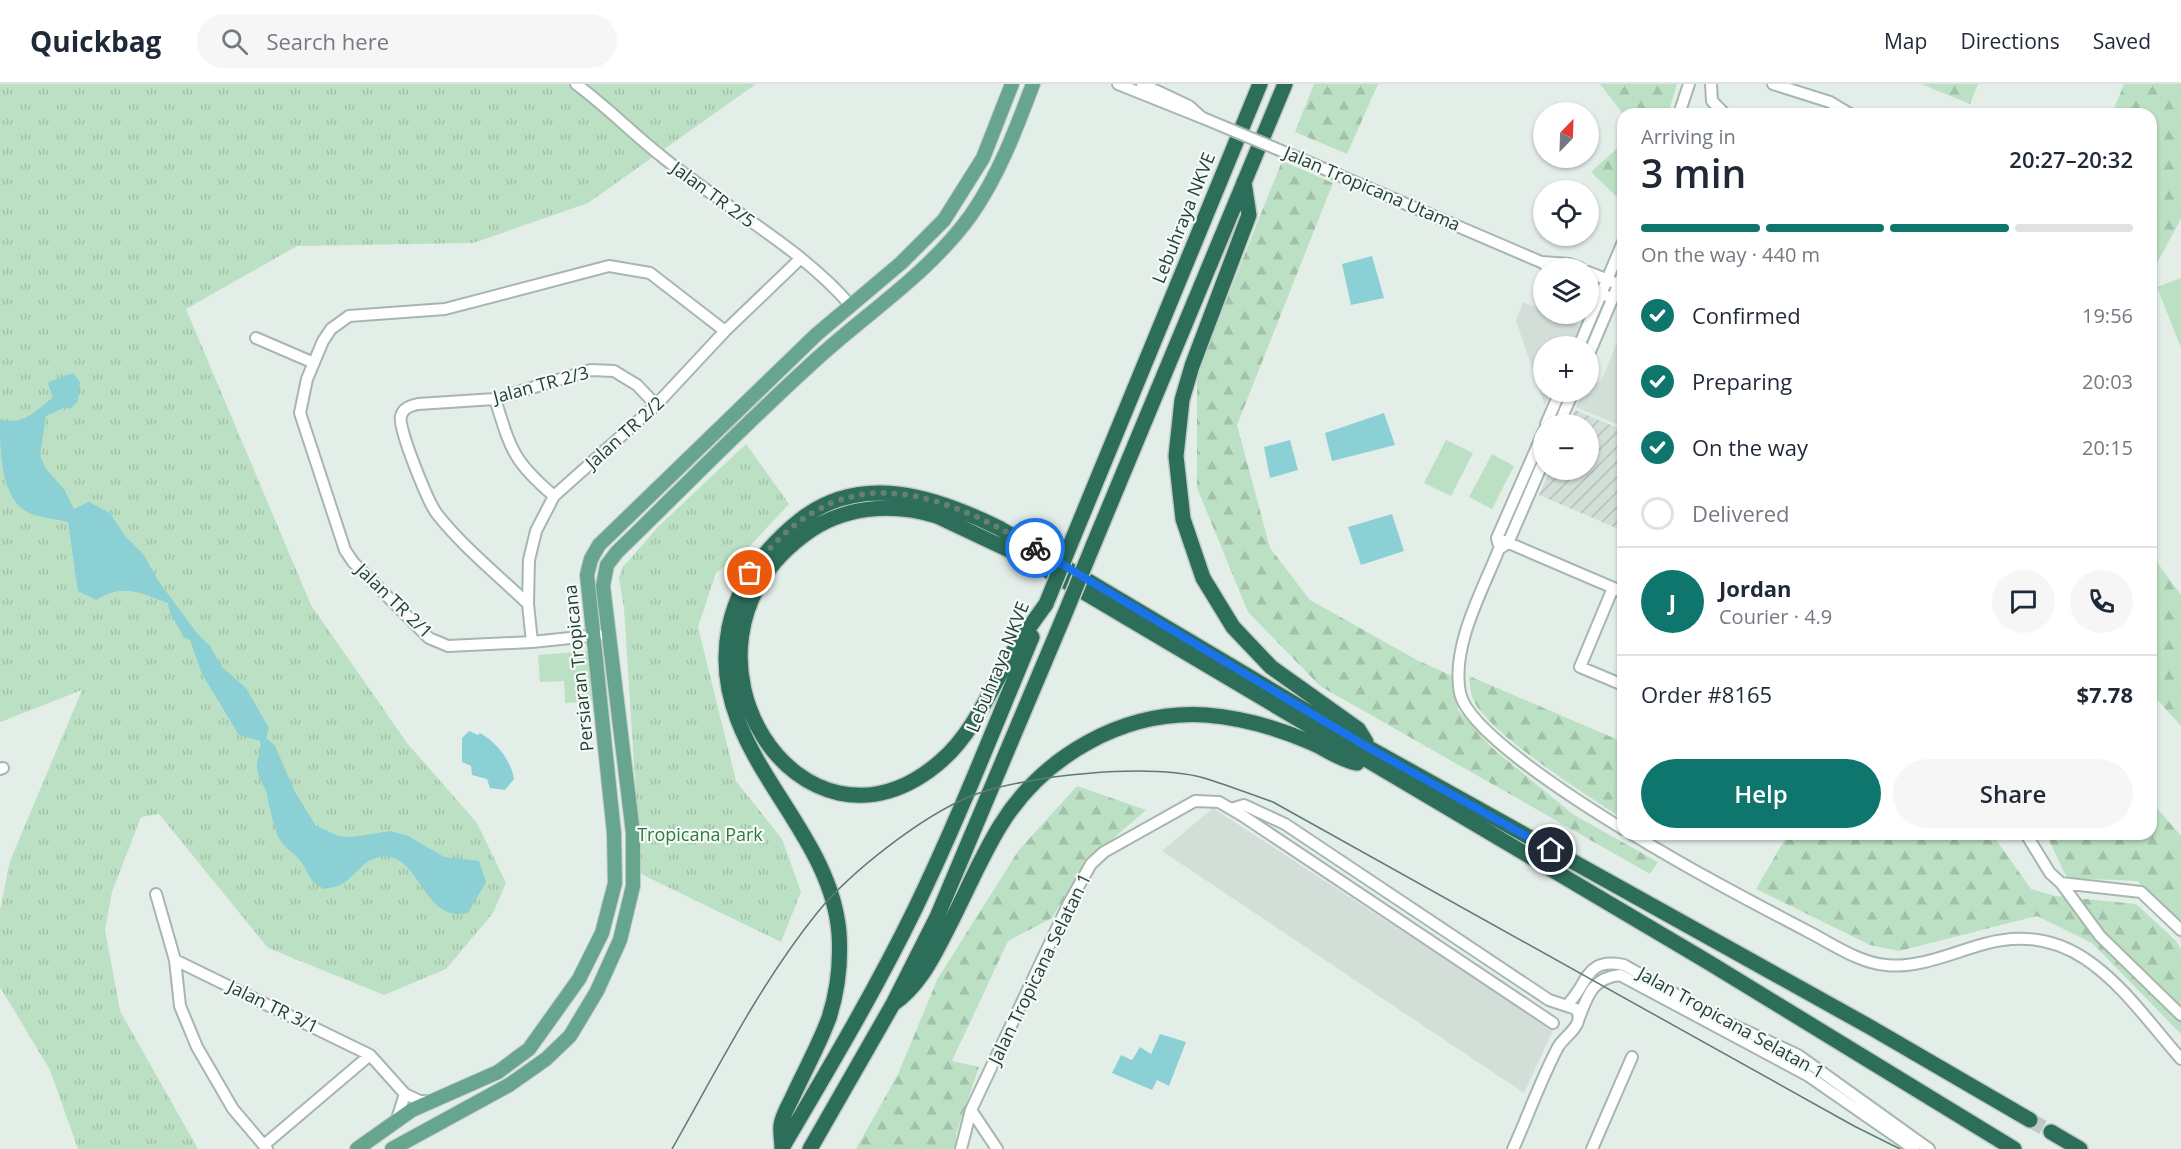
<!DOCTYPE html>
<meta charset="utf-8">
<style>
body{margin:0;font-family:"Open Sans",sans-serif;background:#f6f6f7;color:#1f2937;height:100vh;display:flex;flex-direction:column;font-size:22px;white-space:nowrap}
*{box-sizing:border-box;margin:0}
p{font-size:20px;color:#747a83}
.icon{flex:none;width:33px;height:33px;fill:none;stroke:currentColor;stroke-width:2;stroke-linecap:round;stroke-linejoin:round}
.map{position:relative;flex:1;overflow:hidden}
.details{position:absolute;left:1617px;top:24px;width:540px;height:732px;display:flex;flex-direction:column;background:#fff;border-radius:18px;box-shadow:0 2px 4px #0004}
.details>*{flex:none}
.needle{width:39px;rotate:23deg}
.fabs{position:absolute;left:1533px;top:18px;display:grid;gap:12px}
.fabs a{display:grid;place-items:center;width:66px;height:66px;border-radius:50%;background:#fff;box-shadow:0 2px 4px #0004;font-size:30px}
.pin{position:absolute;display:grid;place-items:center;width:51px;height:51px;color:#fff;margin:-26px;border:3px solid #fff;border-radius:50%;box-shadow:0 2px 6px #0007}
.courier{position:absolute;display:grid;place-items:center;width:60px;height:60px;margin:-30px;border:4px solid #1a73e8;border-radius:50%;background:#fff;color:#222;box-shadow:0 2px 8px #0007}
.overview em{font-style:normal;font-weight:600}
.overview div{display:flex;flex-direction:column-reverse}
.overview{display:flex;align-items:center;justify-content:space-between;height:102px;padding:0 24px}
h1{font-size:39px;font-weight:600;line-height:45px}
.bar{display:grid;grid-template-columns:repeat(4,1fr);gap:9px 6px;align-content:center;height:72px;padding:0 24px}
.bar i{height:8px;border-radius:4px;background:#e0e1e3}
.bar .active{background:#0f766e}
.bar p{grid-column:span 4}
.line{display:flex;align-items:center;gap:15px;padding:0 24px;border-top:2px solid #e0e1e3}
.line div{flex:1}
.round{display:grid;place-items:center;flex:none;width:63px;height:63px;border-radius:32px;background:#f6f6f7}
ol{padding:0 24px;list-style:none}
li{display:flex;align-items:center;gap:18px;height:66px}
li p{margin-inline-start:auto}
li .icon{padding:6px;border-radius:50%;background:#0f766e;color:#fff;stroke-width:4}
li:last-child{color:#747a83}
li i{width:33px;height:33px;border:3px solid #e0e1e3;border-radius:50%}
.button{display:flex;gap:12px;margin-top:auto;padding:12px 24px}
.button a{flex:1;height:69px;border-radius:36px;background:#0f766e;color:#fff;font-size:24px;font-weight:600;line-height:69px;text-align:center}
.button a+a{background:#f6f6f7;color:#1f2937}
header{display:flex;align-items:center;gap:36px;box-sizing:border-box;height:84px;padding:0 30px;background:#fff;border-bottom:2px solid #e0e1e3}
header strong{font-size:28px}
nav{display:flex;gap:33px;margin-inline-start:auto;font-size:21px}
.search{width:420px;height:54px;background:#f6f6f7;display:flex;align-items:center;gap:15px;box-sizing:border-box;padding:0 21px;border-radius:33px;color:#747a83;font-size:22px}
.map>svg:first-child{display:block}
.built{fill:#d2ded7}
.industrial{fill:url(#industrial-furrows)}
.grass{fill:url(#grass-tufts)}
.forest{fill:url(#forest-firs)}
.pitch{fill:#bce0c3}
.water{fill:#8bd0d5}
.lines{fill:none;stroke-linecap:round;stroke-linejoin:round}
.highway-tunnel{stroke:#bdcbc5;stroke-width:15;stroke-dasharray:15 8;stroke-linecap:butt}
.minor-casing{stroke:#a6b7b0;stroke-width:14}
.major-casing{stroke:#c1cac7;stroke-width:16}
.highway-casing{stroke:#c1cac7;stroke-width:18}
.minor{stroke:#fff;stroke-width:10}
.major{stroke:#67a58f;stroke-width:14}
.highway{stroke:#2d6e5a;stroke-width:15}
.tram{stroke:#5d7c71;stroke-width:1.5}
.minor-bridge-casing{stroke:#a6b7b0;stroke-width:14;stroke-linecap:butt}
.highway-bridge-casing{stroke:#c1cac7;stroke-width:18;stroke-linecap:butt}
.minor-bridge{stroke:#fff;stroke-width:10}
.highway-bridge{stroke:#2d6e5a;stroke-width:15}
.done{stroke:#667e75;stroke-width:6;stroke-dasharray:0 10.8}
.route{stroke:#1a73e8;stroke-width:8}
.labels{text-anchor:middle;stroke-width:4.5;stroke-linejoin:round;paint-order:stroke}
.street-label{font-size:18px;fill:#224136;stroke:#f5faf7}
.park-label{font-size:18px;fill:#2b7942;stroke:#f5faf7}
</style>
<header>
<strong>Quickbag</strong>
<div class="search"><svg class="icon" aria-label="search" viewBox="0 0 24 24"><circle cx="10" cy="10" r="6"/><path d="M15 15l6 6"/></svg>Search here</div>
<nav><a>Map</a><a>Directions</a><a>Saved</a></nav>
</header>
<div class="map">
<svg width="2181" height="1065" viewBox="0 0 2181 1065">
<defs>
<pattern id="industrial-furrows" width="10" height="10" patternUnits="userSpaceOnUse" patternTransform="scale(1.5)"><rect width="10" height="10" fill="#d2ded7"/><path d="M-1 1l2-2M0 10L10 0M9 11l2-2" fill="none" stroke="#b4c0b9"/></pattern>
<pattern id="grass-tufts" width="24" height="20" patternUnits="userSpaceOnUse" patternTransform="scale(1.5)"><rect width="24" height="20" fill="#bce0c3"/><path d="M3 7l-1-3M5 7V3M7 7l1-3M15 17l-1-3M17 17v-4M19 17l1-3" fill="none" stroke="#a1c1a8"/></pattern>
<pattern id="forest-firs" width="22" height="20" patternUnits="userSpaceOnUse" patternTransform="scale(1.5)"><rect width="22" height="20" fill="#bce0c3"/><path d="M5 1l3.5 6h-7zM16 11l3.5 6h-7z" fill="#a1c1a8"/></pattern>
</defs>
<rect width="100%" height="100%" fill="#e4eee9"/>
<path class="built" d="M1523,218L1543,226L1544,230H1551L1580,242L1571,262H1544V308H1551L1545,322L1516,237Z
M1623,244V343L1576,323L1583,308H1588L1589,300L1601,297Z
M1213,724L1553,946L1524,1009L1162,767Z"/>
<path class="industrial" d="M1575,326L1623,346V447L1539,411L1550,386H1588V340H1569Z"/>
<path class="grass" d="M0,0H756L588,119L473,159L297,162L186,225L311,521L407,659L477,739L506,799L493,829L446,885L384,911L268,864L159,730L141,733L112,808L105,846L120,927L198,1065H78L50,986L0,903V826L10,777L82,606L0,638Z
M746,360L789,420L750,462L716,489L698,543L736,697L782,755L801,808L781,858L641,790L624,524L619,494L622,484L659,442Z"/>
<path class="forest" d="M1314,0H1378L1347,70L1295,48Z
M1600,0H1677L1668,30H1623Z
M1921,0H1978L1970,20Z
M2124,0H2181V135L2151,190V30H2112Z
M1623,59V119L1591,88Z
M1282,77L1333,99L1237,341L1270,464L1310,516L1417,576L1452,592L1458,626L1492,664L1574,731L1658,778L1650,790L1320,602L1248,528L1197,404V290Z
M2151,470L2181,511V642L2151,609Z
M1469,592L1623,658V735C1590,713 1486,648 1473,615C1470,608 1470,599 1469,592Z
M1077,702L1146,726L1086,778L1052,834L1008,857L952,977L979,983L956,1050L957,1065H856L898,990L938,894L1019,766Z
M2151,717L2181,752V855L2138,797L2067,794L2046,750H2151Z
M1788,750H1992L2031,805L2055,812L2136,820L2175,856L2181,865V950L2092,859L2037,832L1899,867L1870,861L1756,805Z"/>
<path class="pitch" d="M2181,194V264L2157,203Z
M1446,356L1473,369L1451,412L1424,399Z
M1492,370L1514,382L1492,425L1469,413Z
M588,567L592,617L565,619L564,597L540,598L538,571Z"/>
<path class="water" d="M1372,172L1384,214L1351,221L1342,180Z
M73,289L80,298L78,317L70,325L65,323L46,332L40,371L46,385L64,405L74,425L89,418L110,429L125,452L144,471L157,495L196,548L210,562L222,583L246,604L269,644L266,654L275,662L295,708L316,742L339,752L352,753L390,747L408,752L444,773L479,777L486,798L468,829C422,840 420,766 380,773C362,776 356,792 342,800C337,803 329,804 324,805C307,796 311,791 301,778C295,769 284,764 279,754C275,746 268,719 267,710C265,702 258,694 257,684C256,675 262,667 260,657L239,651L202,590L190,556L183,553C179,540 169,533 168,519C140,509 124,499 96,516L78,507L68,438C56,435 43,434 31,430C0,417 0,367 0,335C21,343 38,326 53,313L48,300L49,298Z
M1384,329L1395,361L1332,377L1325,349Z
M1290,356L1298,386L1270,394L1264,363Z
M1392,430L1404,467L1361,481L1348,443Z
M469,647L478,651L480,649C496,658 511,676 514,695L505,706L490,704L487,695L472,691L471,682L462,678V654Z
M1160,950L1186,958L1169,1002L1157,996L1152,1006L1112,989L1121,971L1132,976L1140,963L1151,970Z"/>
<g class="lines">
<path class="highway-tunnel" d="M2030,1036L2051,1048"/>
<defs>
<path id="minor" d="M576,0C606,22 631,48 660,71C720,121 800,162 851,222
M1118,0L1203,34
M1142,0L1189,22L1200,32
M1711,0L1712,17L1725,30
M1773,0L1830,18L1850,30
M1679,30L1689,0
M1308,78L1541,178L1551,184
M1542,178L1569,180L1580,184
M1588,188L1613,198
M1588,204L1607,212
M256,254L314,279
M1579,262L1623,158
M1588,272L1623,190
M495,315C511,366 513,377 554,412
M1546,340L1560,308
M1559,340L1573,308
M1544,376L1508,459L1499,465C1482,508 1451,562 1460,609C1468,649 1587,723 1623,745
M1497,454L1623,508
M1498,459L1497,454L1544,347
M1613,504L1580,583L1623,601
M528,520C498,491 463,463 437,430C429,420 397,343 401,332C403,324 410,322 418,320L495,315L591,286L614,287L637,301L656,321
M599,551L532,558L448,562L429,554L353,478L345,466L300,329L307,295L323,257L331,245L349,232L445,225L609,182L650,189L725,247
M532,558L528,520L529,476L536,447L554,412L656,321L725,247L800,175
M0,685L3,684
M1231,725L1244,721L1285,740L1549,916L1576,925C1586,941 1565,951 1558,963C1541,995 1528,1032 1513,1065
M1632,750C1689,785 1748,816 1807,847C1831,859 1859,879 1886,881C1918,885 1954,868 1984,860C2079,833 2126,912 2181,975
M2026,750L2050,789L2061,799L2141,808L2181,846
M2061,799L2100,852L2181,931
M156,810L175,876L180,922L197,963L233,1025L267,1065
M175,876L370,971L405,1010L420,1017H429
M1567,921C1589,900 1584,873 1624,881L1718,934L1798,971L1929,1065
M1579,934C1588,910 1593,894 1620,891L1807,991L1914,1065
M971,1026L997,1065
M396,1038L405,1010
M264,1061L370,971
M961,1065L971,1026L1069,819L1091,780L1104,768L1195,717L1219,718L1243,732L1553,939
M1592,1065L1632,973"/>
<path id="major" d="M357,1065L412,1026L498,988L529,965L579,895L602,849L615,799L614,749L587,491L591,475L599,461L817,250L901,179L944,136L983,74L1012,0
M392,1065L509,1001L546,975L570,952L597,907L620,856L633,802V749L603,502L607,481L617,468C681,406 743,342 809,282C862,232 928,191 971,131C999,91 1016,45 1033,0"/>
<path id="highway" d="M1244,98L1249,131L1192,282L1182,316L1176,372L1183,435L1203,494L1233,543L1271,583L1358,645L1366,658
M1073,454L1260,0
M1092,464L1285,0
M1046,520C1033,538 1019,557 1008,576C988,611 972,650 941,677C801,799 652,564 804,451C842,422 892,418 937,432L1028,475L1708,878L2014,1065
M893,920C921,901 935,869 950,840C967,807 981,773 1000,742C1043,672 1123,626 1206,631C1243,634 1278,644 1312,659C1326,665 1342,677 1357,679
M2051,1048L2080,1065
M782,1064C782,1057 780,1048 781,1041C782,1032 789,1021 793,1012C805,986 819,961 829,934C838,906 841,878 839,849C830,737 705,666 729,544C738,500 764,465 799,437C861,387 936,413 999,444L1369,664L1870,943L2030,1036
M782,1064C828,986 875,907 915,825C958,736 994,644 1032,553
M810,1065L893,920L937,833L1064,532"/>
</defs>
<use href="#minor" class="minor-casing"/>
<use href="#major" class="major-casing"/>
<use href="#highway" class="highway-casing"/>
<use href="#minor" class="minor"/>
<use href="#major" class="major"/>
<use href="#highway" class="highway"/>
<path class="tram" d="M672,1065C717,986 759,901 817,829C850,788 922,732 971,712C1025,691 1148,679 1204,694C1227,701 1250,710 1273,718L1854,1042L1900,1065"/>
<defs>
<path id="minor-bridge" d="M1203,34L1308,78"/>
<path id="highway-bridge" d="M1046,520L1073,454
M1064,532L1092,464"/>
</defs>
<use href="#minor-bridge" class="minor-bridge-casing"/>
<use href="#highway-bridge" class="highway-bridge-casing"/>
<use href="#minor-bridge" class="minor-bridge"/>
<use href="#highway-bridge" class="highway-bridge"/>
</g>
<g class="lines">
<path class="done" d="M750,489C835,373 927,400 1035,464"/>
<path class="route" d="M1035,464L1369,664L1551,766"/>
</g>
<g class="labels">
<g class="street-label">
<text transform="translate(1372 105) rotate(23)" y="6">Jalan Tropicana Utama</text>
<text transform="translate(713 111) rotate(36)" y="6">Jalan TR 2/5</text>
<text transform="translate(1184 134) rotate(-68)" y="6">Lebuhraya NKVE</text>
<text transform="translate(541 301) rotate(-15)" y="6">Jalan TR 2/3</text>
<text transform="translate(625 349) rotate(-42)" y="6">Jalan TR 2/2</text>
<text transform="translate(394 517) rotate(44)" y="6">Jalan TR 2/1</text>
<text transform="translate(998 583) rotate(-68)" y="6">Lebuhraya NKVE</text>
<text transform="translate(579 584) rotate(-96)" y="6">Persiaran Tropicana</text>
<text transform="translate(1040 885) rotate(-64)" y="6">Jalan Tropicana Selatan 1</text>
<text transform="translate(273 923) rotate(26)" y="6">Jalan TR 3/1</text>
<text transform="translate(1731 939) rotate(29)" y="6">Jalan Tropicana Selatan 1</text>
</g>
<g class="park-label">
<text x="700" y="757">Tropicana Park</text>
</g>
</g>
</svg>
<div class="fabs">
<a><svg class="needle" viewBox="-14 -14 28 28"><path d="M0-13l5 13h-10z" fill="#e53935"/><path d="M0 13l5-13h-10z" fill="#747a83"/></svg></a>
<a><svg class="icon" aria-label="locate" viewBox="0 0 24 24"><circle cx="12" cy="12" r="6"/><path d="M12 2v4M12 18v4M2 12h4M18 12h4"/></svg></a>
<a><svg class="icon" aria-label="layers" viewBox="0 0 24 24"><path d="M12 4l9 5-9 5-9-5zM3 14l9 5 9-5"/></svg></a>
<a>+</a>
<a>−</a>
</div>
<div class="pin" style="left:750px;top:489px;background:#ea580c"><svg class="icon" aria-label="bag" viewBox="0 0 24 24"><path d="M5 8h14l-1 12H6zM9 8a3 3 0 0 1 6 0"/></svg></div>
<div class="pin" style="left:1551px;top:766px;background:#1f2937"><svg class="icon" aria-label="home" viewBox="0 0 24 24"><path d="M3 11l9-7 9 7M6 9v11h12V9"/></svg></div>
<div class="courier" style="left:1035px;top:464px"><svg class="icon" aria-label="bike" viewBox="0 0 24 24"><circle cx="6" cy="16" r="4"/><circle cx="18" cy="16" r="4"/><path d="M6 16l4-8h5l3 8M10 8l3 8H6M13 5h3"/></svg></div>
<section class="details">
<div class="overview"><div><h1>3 min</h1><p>Arriving in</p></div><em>20:27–20:32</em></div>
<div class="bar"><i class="active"></i><i class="active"></i><i class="active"></i><i></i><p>On the way · 440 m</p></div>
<ol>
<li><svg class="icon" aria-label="check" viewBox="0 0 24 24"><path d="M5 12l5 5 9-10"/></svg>Confirmed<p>19:56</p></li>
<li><svg class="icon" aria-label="check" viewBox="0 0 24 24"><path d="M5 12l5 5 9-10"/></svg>Preparing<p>20:03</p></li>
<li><svg class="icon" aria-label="check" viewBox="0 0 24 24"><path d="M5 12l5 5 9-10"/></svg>On the way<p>20:15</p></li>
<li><i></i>Delivered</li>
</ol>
<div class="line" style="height:108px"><b class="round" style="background:#0f766e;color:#fff">J</b><div><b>Jordan</b><p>Courier · 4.9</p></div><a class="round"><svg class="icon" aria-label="chat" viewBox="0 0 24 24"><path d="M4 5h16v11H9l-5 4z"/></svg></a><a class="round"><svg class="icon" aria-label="phone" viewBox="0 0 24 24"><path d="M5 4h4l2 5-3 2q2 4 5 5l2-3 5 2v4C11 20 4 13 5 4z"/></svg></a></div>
<div class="line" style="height:78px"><div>Order #8165</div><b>$7.78</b></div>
<div class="button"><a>Help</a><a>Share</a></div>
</section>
</div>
